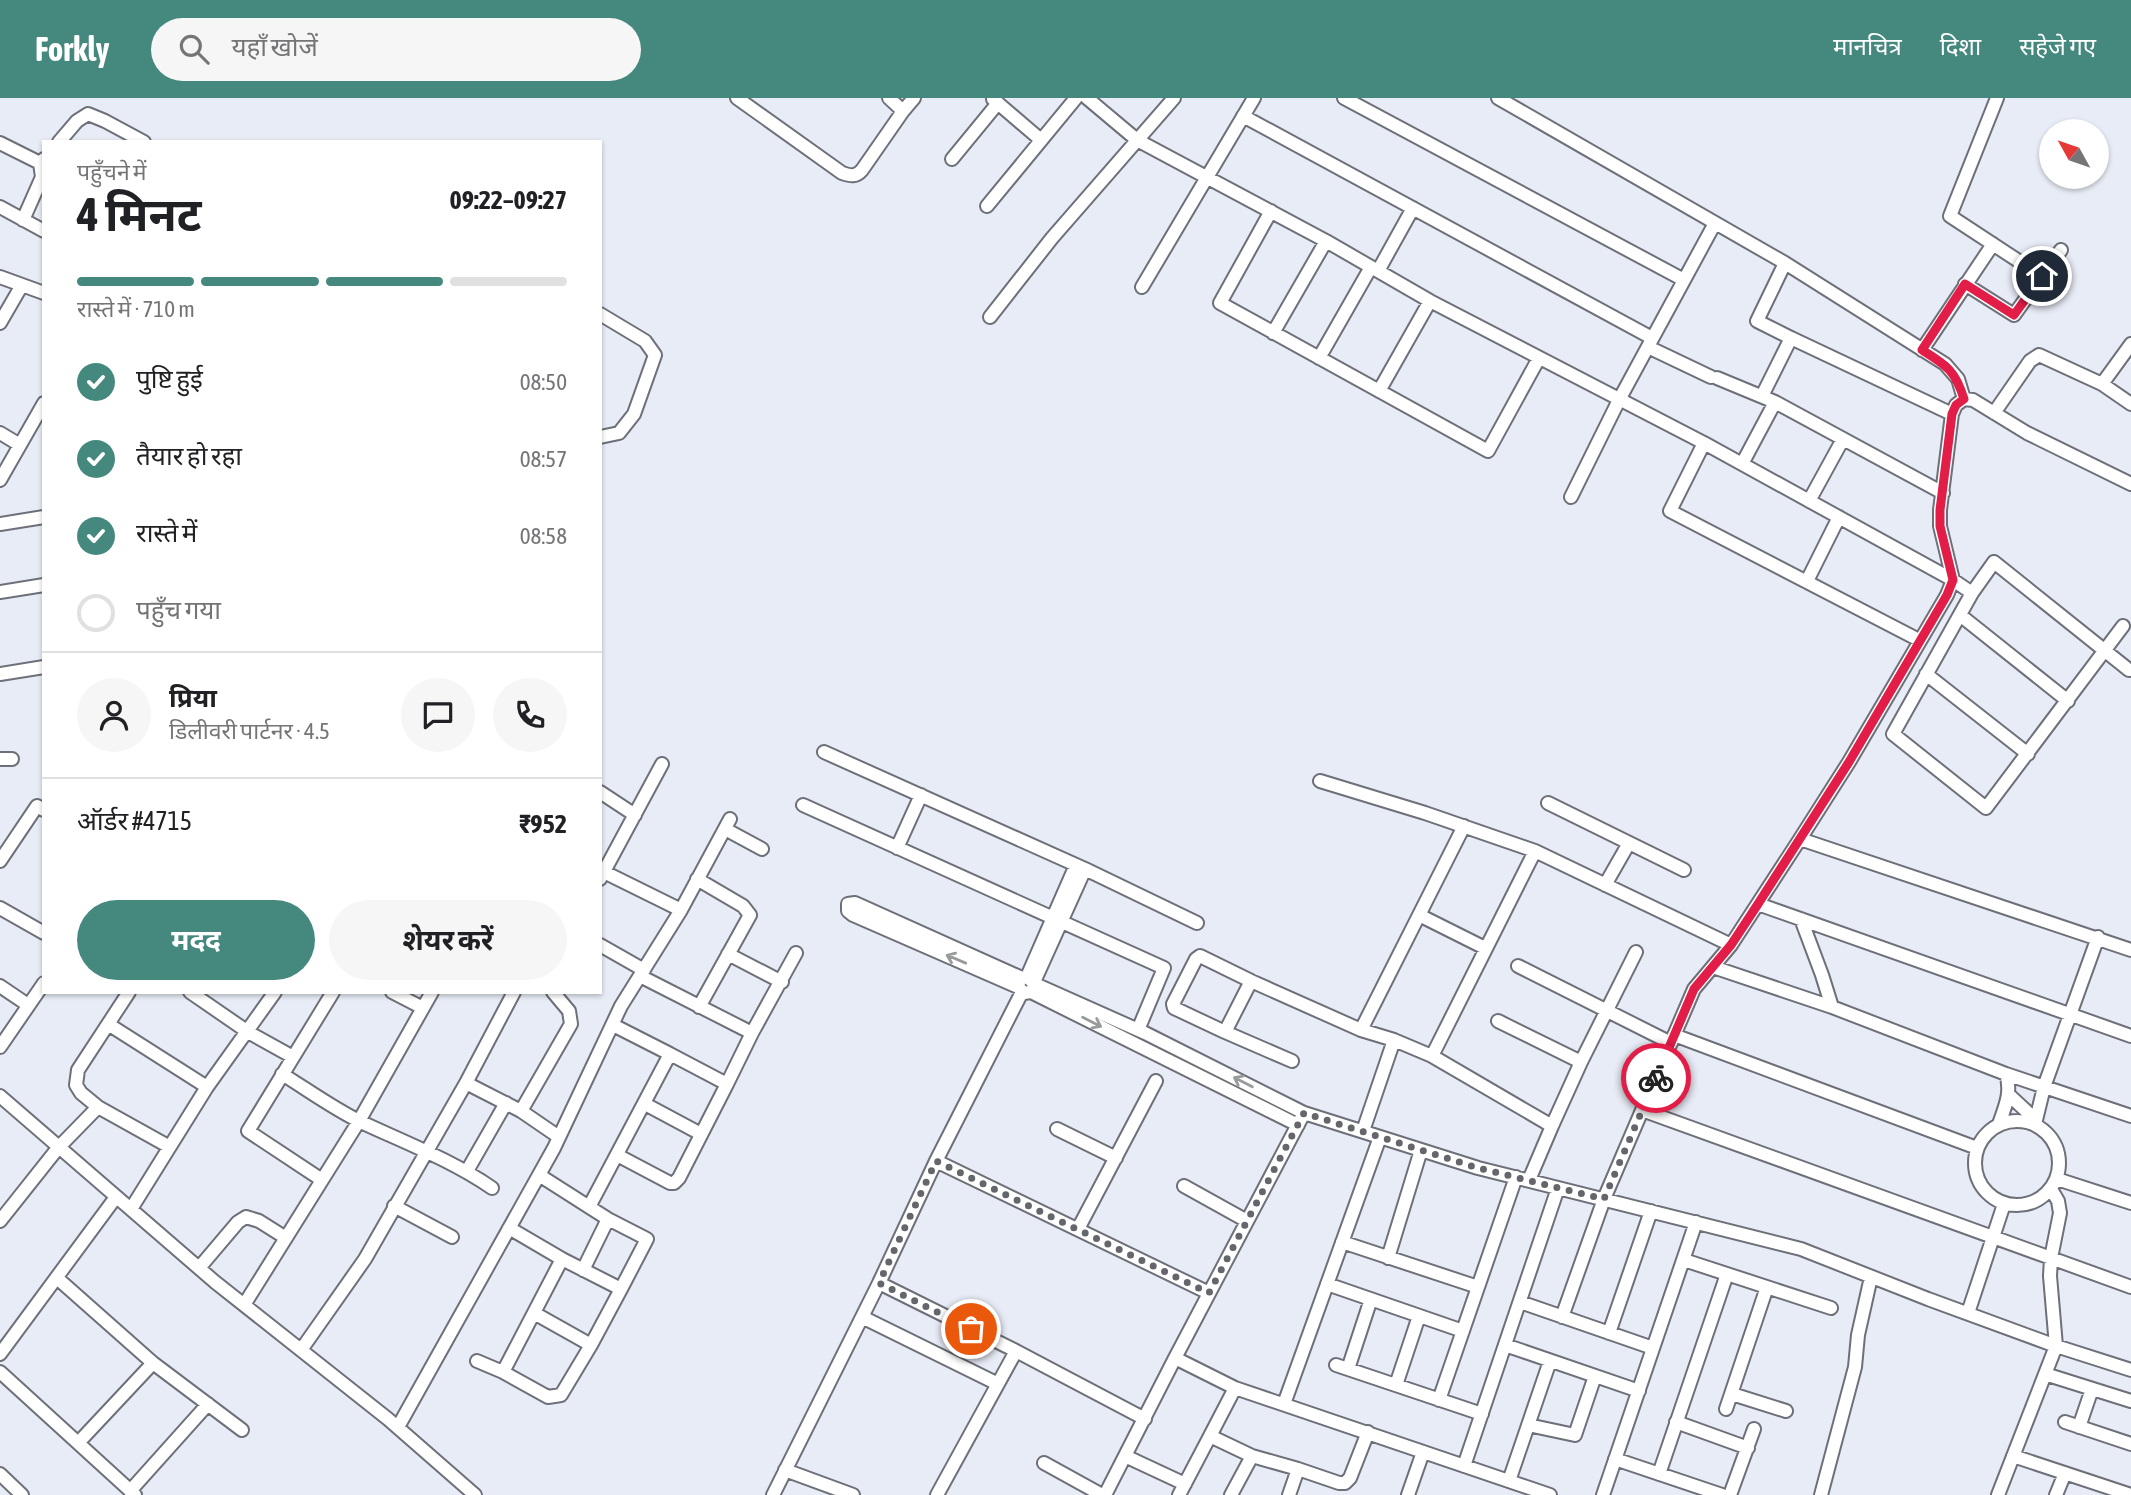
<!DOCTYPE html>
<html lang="hi">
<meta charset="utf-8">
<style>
body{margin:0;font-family:"Asap Condensed","Noto Sans Devanagari",sans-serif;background:#f6f6f6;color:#202124;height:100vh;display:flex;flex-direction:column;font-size:26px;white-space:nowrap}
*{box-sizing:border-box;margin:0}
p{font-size:23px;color:#757577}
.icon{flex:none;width:38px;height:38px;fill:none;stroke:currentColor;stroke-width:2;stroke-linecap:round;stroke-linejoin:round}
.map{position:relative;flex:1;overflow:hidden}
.details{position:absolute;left:42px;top:42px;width:560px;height:854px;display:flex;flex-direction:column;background:#fff;border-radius:0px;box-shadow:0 2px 5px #0004}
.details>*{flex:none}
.needle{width:46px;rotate:310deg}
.fabs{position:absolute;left:2039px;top:21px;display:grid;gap:14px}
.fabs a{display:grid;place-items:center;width:70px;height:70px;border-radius:50%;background:#fff;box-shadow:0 2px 5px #0004;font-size:35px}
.pin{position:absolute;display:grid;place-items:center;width:60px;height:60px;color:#fff;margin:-30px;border:4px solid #fff;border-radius:50%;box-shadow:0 2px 7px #0007}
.courier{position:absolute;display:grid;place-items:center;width:70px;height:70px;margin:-35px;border:5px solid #e11d48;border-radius:50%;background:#fff;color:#222;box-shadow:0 2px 9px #0007}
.head em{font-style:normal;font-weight:700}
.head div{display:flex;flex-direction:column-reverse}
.head{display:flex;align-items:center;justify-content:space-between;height:119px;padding:0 35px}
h1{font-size:46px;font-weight:700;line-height:52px}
.bar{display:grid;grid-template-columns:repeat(4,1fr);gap:10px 7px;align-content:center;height:84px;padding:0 35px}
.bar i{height:9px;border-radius:5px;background:#e0e0e0}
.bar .current{background:#45897e}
.bar p{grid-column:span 4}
.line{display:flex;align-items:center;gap:18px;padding:0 35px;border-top:2px solid #e0e0e0}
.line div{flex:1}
.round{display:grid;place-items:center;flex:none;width:74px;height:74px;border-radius:37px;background:#f6f6f6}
ol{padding:0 35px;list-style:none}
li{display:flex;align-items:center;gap:21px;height:77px}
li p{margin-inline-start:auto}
li .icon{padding:7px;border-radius:50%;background:#45897e;color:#fff;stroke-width:4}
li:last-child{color:#757577}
li i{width:38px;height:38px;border:4px solid #e0e0e0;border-radius:50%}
.cta{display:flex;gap:14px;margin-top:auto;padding:14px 35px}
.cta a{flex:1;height:80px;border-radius:42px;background:#45897e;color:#fff;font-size:28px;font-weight:700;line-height:80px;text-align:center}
.cta a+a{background:#f6f6f6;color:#202124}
header{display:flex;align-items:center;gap:42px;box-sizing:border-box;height:98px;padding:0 35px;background:#45897e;color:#fff}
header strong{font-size:33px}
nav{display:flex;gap:38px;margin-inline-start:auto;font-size:24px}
.search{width:490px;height:63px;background:#f6f6f6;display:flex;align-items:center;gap:18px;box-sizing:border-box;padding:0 24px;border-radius:38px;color:#757577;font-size:26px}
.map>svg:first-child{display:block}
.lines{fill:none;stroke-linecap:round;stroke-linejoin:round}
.minor-casing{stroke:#6d7078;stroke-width:16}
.minor{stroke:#fff;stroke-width:12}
.oneway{stroke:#999a9c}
.done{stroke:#64666c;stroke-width:7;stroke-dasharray:0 12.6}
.route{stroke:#e11d48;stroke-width:9}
</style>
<header>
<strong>Forkly</strong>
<div class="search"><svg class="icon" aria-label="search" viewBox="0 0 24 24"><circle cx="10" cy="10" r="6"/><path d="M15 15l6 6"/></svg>यहाँ खोजें</div>
<nav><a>मानचित्र</a><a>दिशा</a><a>सहेजे गए</a></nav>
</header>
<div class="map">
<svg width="2131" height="1397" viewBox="0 0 2131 1397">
<rect width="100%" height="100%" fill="#e8ecf6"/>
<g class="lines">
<defs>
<path id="minor" d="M737,0L842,75C851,78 856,79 862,72L903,13
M889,0L903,13L914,0
M1087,0L1137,42L1326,143L1430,203L1704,345L1953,482L1972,495L1994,464L2129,572
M1344,0L1684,182
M1498,0L1785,165L1945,266L1958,281L1964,301
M1997,0L1950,118L2049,183
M993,1L1041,42
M1243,18L1652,240
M59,44L77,23L88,16L105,23L144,44
M0,45L40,65L44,61
M952,61L998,5
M987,108L1076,0
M0,109L44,133
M1271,113L1220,205L1488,353L1539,260
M23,122L42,79L40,65
M1378,173L1413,110
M0,179L44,195
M1965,186L2014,217L2061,152
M1142,189L1254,0
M600,216L645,243L655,257L634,316L619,335L600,339
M990,219L1052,140L1174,0
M0,225L22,187
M1273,235L1326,143
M1791,240L1952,316
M1648,249L1711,279
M1922,252L1993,146
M1319,260L1371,169
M1717,280L1775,304L1742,366
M2102,286L2131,246
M1379,293L1430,203
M1762,298L1791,240L1757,223L1785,165
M1775,304L1943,395
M1994,315L2030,263L2039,257L2102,286L2131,306
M0,335L20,347
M1704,345L1670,413L1919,542
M0,382L44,305
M1571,399L1619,302L1715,125
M1809,403L1843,341
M0,426L44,419
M1807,483L1839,419
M0,494L44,487
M1972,495L1893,636L1986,710L2123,528
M1960,517L2068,603
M0,576L44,569
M1926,576L2028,656
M824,654L1085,771L1197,825
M0,661H12
M1320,683L1425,715L1535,753L1731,847L1694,891L1604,1101L1562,1219
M600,694L635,717
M1548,705L1684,772
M803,707L1164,870L1138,932
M725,731L762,751
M1800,741L1849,664L1947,497L1953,482L1940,428V412L1952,316L1956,307L1964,301L1973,302L2027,335L2131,386
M897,750L921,697
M0,763L37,708L44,712
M600,772L681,812
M600,781L662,666
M697,781L743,808L750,817L699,909
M1605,787L1629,745
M1758,806L2131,938
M0,810L44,835
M1419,817L1485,850
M1801,821L1822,877L1832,909
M600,847L644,872
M1731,847L1800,741L2131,852
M728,856L782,884
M1518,868L1671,945
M1713,869L1832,909L2006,976L2131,1018
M640,878L752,935L727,986
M1027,879L1076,767
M1251,883L1200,858L1196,861L1173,906L1174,910L1225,934L1251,883L1361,932L1394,942L1363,1033
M1034,884L1085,771
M1035,886L1145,935L1304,1015
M0,888L28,907
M1018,889L1020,881L1027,879L1035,886L1031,894L1024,895L1018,889L853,817L848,813V806L855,805L1022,880
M190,894L248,934L293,959
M392,894L423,910
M1031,894L1298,1027
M1498,923L1581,964
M108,926L207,989
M1361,932L1464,728
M1225,934L1292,963
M752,935L796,855
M1674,937L1977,1050
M1394,942L1432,958L1552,1028L1581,964L1636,854
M0,949L44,885
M1432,958L1535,753
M282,976C308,992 334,1011 361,1024C406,1045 451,1062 492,1090
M466,985L521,1013L559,1039
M2008,996L2036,1022
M0,998L215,1184L388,1321L475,1397
M645,1006L701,1036
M98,1009L168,1048
M1642,1012L2131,1189
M521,1013L571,926L569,913L553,894
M1975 1065a42 42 0 1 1 84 0a42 42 0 1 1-84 0Z
M1999,1026C2005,1009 2012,994 2006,976
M2035,1026L2044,989L2098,839
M1057,1031L1116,1060
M617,1057L670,1085H674L679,1080L727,986L670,956
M936,1063L1022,894
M467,1073L506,1005
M539,1077L608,1121L583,1172
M2057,1081L2131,1105
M322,1082L248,1033L333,894
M1529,1082L1552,1028
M1184,1088L1247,1123
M394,1108L452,1139
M589,1109L670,956L613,927
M131,1111L207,989L275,894
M608,1121L647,1141L621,1191
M0,1123L58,1050L98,1009L81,995L76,987L78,972L129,894
M1078,1131L1156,983
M1342,1144L1478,1189
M1388,1160L1421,1052
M1684,1162L1831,1210
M199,1170L238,1124L246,1119L259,1123L286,1140
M57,1180L153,1265L78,1345
M879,1185L1016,1253
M1327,1186L1463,1233
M1520,1204L1653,1250
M244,1207L359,1023L432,894
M534,1215L591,1247
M1968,1215L2004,1106
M862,1219L998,1286
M1609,1235L1651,1113
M1505,1247L1639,1293
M301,1252L365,1161L466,985L514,894
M0,1256L116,1099
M1175,1260L1304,1015L1478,1070L1801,1151L1928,1201L2056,1248L2131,1272
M477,1263L503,1274L548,1299L561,1297L591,1247L621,1191L562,1161L509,1130
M153,1265L242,1332
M1336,1267L1482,1316
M1348,1271L1371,1201
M0,1274L135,1397
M503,1274L562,1161
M2045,1276L2131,1303
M1396,1287L1419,1218
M1235,1290L1210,1338L1252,1358L1298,1371L1289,1397
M1732,1296L1786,1313
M1439,1302L1516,1079
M1284,1306L1380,1039
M1726,1311L1767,1189
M1676,1324L1748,1350
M2065,1324L2131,1346
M1528,1327L1575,1337L1595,1278
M398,1329L554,1050L621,908L681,812L730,721
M2079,1329L2092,1291
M1125,1358L1185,1386
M2013,1358L2131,1397
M1615,1361L1722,1397
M1044,1365L1102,1397
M1464,1368L1558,1090
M1298,1371L1339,1385H1345L1350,1380L1368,1334
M785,1372L853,1397
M0,1376L22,1397
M1659,1376L1727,1176
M1509,1383L1550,1263
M130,1393L208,1306
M773,1397L879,1185L936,1063L1209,1195
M937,1397L1016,1253L1145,1321
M1105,1397L1175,1260L1235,1290L1550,1397
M1179,1397L1210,1338
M1231,1397L1252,1358
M1408,1397L1423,1354
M1603,1397L1696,1124
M1730,1397L1754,1331
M1821,1397L1855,1269L1858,1237L1871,1179
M1998,1397L2056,1248L2050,1178L2051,1160L2060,1115L2058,1103L2051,1091
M2056,1397L2065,1375"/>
</defs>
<use href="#minor" class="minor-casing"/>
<use href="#minor" class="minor"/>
</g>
<defs><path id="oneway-shaft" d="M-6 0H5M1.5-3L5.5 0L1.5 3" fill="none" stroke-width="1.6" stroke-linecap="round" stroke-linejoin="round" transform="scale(1.75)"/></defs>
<g class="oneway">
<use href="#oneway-shaft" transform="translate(956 861) rotate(-157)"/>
<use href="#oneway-shaft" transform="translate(1092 924) rotate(27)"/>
<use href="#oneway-shaft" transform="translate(1243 984) rotate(-153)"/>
</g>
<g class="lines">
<path class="done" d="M971,1231L879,1185L936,1063L1209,1195L1304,1015L1478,1070L1604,1101L1656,980"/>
<path class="route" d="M1656,980L1694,891L1731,847L1758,806L1849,664L1947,497L1953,482L1940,428V412L1952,316L1956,307L1964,301C1955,272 1946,267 1922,252L1965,186L2014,217L2042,178"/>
</g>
</svg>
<div class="fabs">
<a><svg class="needle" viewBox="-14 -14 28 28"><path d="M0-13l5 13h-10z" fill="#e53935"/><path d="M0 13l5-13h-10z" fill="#757577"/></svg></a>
</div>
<div class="pin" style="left:971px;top:1231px;background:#ea580c"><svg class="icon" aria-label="bag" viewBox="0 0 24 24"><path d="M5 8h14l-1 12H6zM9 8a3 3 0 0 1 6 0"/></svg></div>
<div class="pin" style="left:2042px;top:178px;background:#1f2937"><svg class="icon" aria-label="home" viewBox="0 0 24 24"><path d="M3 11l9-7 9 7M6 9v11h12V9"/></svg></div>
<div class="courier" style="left:1656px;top:980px"><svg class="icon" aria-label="bike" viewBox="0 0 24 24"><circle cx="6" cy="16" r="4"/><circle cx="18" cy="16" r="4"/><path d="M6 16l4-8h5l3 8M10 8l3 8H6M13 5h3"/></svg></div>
<section class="details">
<div class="head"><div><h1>4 मिनट</h1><p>पहुँचने में</p></div><em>09:22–09:27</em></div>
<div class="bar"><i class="current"></i><i class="current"></i><i class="current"></i><i></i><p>रास्ते में · 710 m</p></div>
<ol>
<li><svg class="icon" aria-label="check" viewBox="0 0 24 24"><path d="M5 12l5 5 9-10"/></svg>पुष्टि हुई<p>08:50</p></li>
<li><svg class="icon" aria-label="check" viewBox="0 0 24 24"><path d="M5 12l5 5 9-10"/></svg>तैयार हो रहा<p>08:57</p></li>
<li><svg class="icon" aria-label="check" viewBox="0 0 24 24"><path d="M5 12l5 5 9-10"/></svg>रास्ते में<p>08:58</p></li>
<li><i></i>पहुँच गया</li>
</ol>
<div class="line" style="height:126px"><a class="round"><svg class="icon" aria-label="person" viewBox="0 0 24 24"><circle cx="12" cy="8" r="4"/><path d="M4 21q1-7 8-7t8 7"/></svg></a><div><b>प्रिया</b><p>डिलीवरी पार्टनर · 4.5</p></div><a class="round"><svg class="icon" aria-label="chat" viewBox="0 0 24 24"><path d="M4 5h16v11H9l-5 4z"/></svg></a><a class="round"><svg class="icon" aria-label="phone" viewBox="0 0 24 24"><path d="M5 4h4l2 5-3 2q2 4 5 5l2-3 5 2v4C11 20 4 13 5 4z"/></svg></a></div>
<div class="line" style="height:91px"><div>ऑर्डर #4715</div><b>₹952</b></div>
<div class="cta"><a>मदद</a><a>शेयर करें</a></div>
</section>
</div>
